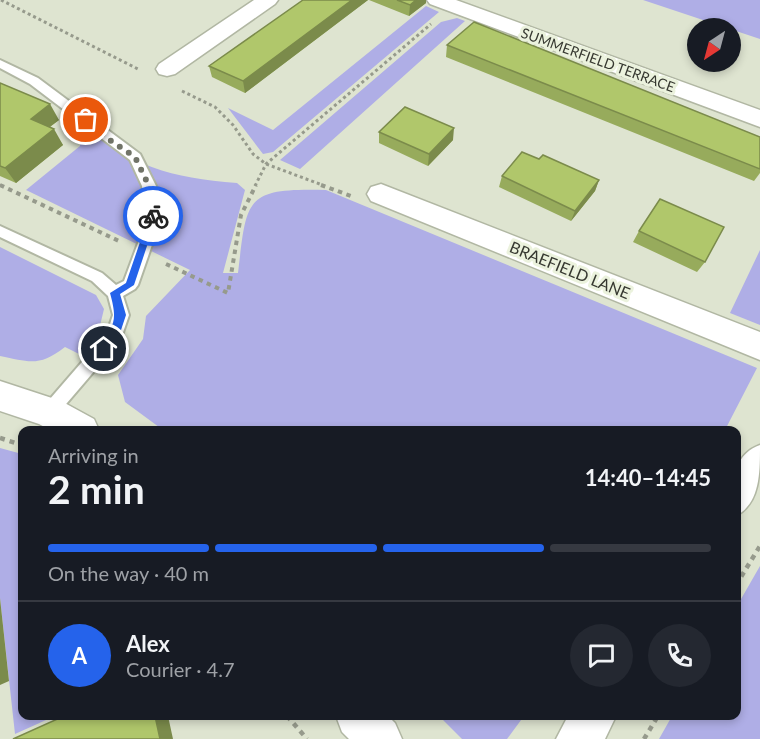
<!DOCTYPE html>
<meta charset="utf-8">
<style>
body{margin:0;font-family:Lato,sans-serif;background:#242831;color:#f1f3f6;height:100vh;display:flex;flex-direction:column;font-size:22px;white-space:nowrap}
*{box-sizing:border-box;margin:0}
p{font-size:20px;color:#9ea1a6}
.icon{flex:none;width:33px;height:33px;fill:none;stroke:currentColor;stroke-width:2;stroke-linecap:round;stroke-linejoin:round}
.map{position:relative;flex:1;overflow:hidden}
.panel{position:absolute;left:18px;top:426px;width:723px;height:294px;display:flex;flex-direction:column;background:#171b24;border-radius:12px;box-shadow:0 3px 9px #0003}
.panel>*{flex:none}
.needle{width:39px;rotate:216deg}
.fabs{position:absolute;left:687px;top:18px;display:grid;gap:12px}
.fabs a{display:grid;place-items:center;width:54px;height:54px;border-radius:50%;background:#171b24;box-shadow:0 3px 9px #0003;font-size:30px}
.pin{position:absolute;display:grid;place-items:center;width:51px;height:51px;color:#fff;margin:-26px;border:3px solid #fff;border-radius:50%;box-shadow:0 2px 6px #0007}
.courier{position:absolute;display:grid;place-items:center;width:60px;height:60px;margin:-30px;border:4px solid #2563eb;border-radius:50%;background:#fff;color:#222;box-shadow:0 2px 8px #0007}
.headline em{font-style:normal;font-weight:700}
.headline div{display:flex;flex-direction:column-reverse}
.headline{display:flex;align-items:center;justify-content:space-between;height:102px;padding:0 30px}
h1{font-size:39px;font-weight:700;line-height:45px}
.bar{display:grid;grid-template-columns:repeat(4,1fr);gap:9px 6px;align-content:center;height:72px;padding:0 30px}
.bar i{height:8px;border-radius:4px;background:#363941}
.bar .on{background:#2563eb}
.bar p{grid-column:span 4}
.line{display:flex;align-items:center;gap:15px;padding:0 30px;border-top:2px solid #363941}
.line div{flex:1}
.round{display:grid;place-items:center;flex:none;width:63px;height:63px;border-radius:32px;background:#242831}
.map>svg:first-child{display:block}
.green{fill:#afaee6}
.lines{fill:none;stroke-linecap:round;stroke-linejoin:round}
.lane-casing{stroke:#b1b7a3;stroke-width:4}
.street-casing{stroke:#b1b7a3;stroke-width:3}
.path-far2{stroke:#969a8c;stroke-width:3;stroke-dasharray:3 3;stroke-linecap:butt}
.path-far1{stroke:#969a8c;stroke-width:4;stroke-dasharray:4.5 4.5;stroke-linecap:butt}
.path{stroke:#969a8c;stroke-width:4.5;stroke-dasharray:5 5;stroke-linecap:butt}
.lane{fill:#fff;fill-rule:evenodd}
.street{fill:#fff;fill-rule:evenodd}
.wall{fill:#97ab5c}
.shaded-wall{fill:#7b8b4b}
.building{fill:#b0c76b;stroke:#7b8b4b;stroke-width:1.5}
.route{fill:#2563eb}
.done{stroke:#717468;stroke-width:6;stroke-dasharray:0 10.8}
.labels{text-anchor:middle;stroke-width:6;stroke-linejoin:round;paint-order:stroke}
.far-street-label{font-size:14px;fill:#363830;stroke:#ebf2dd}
.street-label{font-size:16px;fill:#363830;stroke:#ebf2dd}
</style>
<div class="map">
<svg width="760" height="739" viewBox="0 0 760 739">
<rect width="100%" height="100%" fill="#dee4d0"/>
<path class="green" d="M643,0H760V39Z
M426,6L439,12L273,152L263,154L228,108L273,130Z
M457,18L465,21L300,169L280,160L441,22Z
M80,123C130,166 171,178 237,183L245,190L223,273H238C247,198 244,188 326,190L757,368L725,430H163L125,402L118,375L143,339L146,316L190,270L26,190L80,146Z
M0,247L96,295L104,309L98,334L81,355L65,347C39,367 30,362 0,356Z
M760,250V325L730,313Z
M0,448L22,454V716H55L15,734L0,598Z
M760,566V739H659L672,716H736L737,606Z
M439,716H524L507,739H462Z"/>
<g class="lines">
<defs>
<path id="lane" d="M0,60L38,78L140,154L156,186L161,219L138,285L135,289L123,296L129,315L120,341L55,417L49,420L43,417L40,412L43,407L107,333L113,315L108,296L92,281L0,237V226L102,273L116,285L124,281L147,219L142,186L130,160L30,84L0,68Z"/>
<path id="street" d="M254,0H278L275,4L175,74L167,76L159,74L156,69L159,64Z
M427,0H456L760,110V127L430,4Z
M381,184L760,332V360L371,201L367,194L371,187Z
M0,381L61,401L94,419L99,430H50L39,424L0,411Z
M760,445C760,474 760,503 736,516C736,487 728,457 760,445Z
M336,716H388L395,723L402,739H349L342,732Z
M568,716H616L605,739H556Z"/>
</defs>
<use href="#lane" class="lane-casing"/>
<use href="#street" class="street-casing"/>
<path class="path-far2" d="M1,0L140,70
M182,91L215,107L233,125L253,154L266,164L325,186
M0,185L2,186
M255,186L266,164L431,24"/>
<path class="path-far1" d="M0,185L119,241
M321,185L351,196
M166,264L228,293L241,215L256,185"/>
<path class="path" d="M0,438L22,445
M736,585L760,546
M287,716L307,739
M644,739L658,716"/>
<use href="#lane" class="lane"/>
<use href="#street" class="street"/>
</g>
<path class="wall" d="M303,0H368L245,93L212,77L209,66Z
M369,0H426V3L409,16Z
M447,45L760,137V173L754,181L446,57Z
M0,83L59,120L50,127L63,145L16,183L0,176Z
M379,132L453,140L428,166L379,143Z
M539,159L599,180L595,191L571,221L499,187L502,176Z
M639,231L705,262L697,272L633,242Z"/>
<path class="shaded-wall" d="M352,0H368L245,93L243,81Z
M416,0H426V3L409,16L410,5Z
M50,104L59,120L40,134L31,119Z
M454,128L453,140L428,166L429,154Z
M54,129L63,145L16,183L5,168Z
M599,180L595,191L571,221L575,211Z
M0,598L9,681L0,685Z
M155,716H168L173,739H160Z"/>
<path class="building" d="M303,0H352L243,81L209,66Z
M397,0H416L410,5Z
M474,22L760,137V169L447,45Z
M0,83L50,104L31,119L54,129L5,168L0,166Z
M405,107L454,128L429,154L379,132Z
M522,152L539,159L543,155L599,180L575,211L502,176Z
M660,199L724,227L705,262L639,231Z
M64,716H155L160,739H13Z"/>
<path class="route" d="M150,213L157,216L134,285L120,294L126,315L118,339L104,353L99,349C114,324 118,322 110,293L126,283Z"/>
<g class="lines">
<path class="done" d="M86,120L111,141L135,157L149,186L153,216"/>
</g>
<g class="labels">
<g class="far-street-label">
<text transform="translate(598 60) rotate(20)" y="5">SUMMERFIELD TERRACE</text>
</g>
<g class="street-label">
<text transform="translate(570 270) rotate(22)" y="6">BRAEFIELD LANE</text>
</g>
</g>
</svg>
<div class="fabs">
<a><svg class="needle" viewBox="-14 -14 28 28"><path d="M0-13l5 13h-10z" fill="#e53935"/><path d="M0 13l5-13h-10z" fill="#9ea1a6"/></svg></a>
</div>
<div class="pin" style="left:86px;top:120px;background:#ea580c"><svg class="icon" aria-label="bag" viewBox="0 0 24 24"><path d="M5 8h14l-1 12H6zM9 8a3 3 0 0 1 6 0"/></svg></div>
<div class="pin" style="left:104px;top:349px;background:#1f2937"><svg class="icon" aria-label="home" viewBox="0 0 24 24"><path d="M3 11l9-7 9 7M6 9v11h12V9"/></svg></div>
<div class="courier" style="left:153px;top:216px"><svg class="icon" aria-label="bike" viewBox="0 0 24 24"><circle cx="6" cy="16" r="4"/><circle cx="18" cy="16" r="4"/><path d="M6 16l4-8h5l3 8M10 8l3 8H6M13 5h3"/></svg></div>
<section class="panel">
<div class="headline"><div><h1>2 min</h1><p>Arriving in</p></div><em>14:40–14:45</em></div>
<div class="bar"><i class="on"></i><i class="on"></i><i class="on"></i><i></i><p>On the way · 40 m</p></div>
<div class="line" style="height:108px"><b class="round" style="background:#2563eb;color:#fff">A</b><div><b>Alex</b><p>Courier · 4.7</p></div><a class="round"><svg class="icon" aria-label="chat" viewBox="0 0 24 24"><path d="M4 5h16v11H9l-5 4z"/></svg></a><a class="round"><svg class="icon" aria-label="phone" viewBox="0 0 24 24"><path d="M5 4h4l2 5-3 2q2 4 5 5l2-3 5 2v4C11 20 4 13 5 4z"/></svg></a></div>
</section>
</div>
